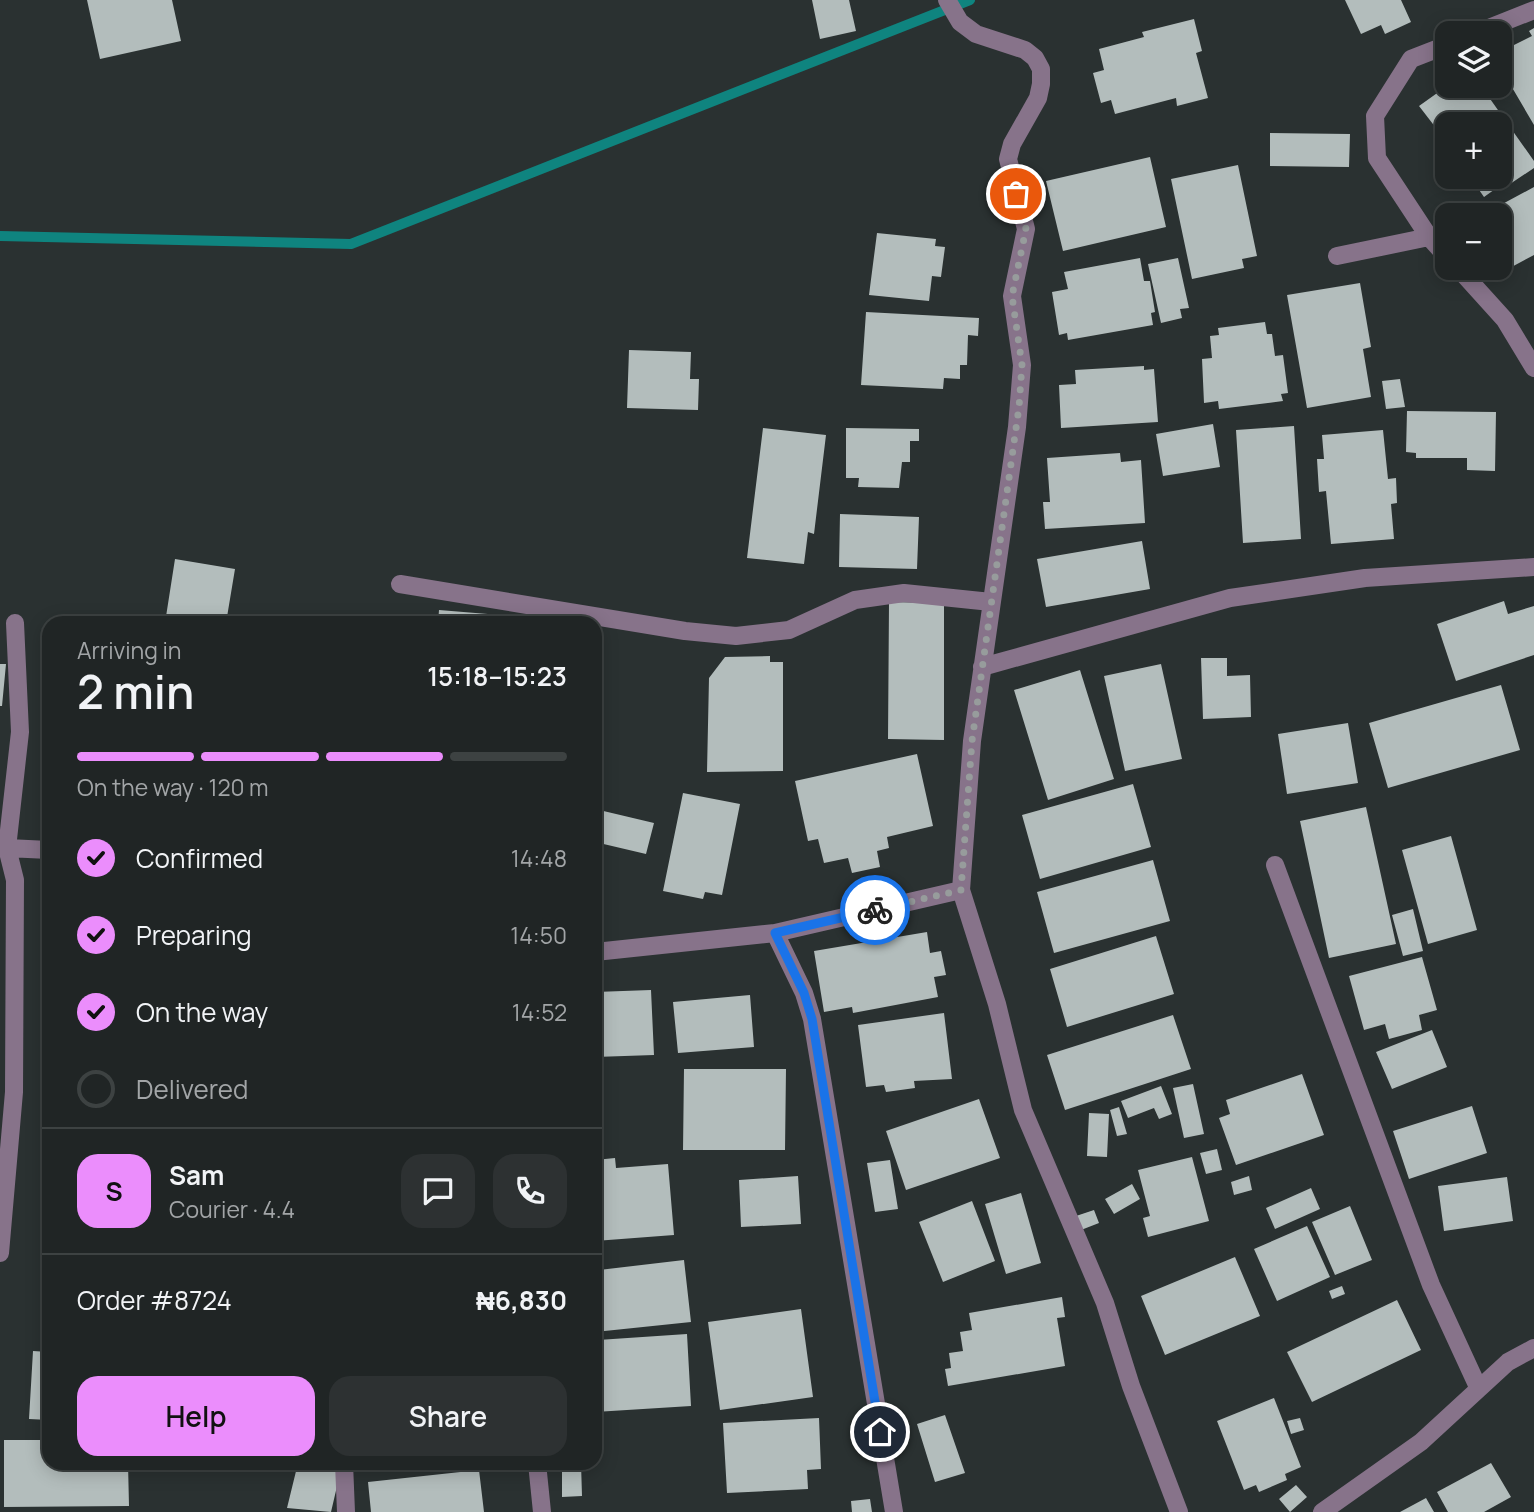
<!DOCTYPE html>
<meta charset="utf-8">
<style>
body{margin:0;font-family:Manrope,sans-serif;background:#2d3132;color:#f1f3f6;height:100vh;display:flex;flex-direction:column;font-size:26px;white-space:nowrap}
*{box-sizing:border-box;margin:0}
p{font-size:23px;color:#a2a5a7}
.icon{flex:none;width:38px;height:38px;fill:none;stroke:currentColor;stroke-width:2;stroke-linecap:round;stroke-linejoin:round}
.map{position:relative;flex:1;overflow:hidden}
.details{position:absolute;left:42px;top:616px;width:560px;height:854px;display:flex;flex-direction:column;background:#202525;border-radius:21px;box-shadow:0 4px 18px #0003,0 0 0 2px #3d4242}
.details>*{flex:none}
.fabs{position:absolute;left:1435px;top:21px;display:grid;gap:14px}
.fabs a{display:grid;place-items:center;width:77px;height:77px;border-radius:14px;background:#202525;box-shadow:0 4px 18px #0003,0 0 0 2px #3d4242;font-size:35px}
.pin{position:absolute;display:grid;place-items:center;width:60px;height:60px;color:#fff;margin:-30px;border:4px solid #fff;border-radius:50%;box-shadow:0 2px 7px #0007}
.courier{position:absolute;display:grid;place-items:center;width:70px;height:70px;margin:-35px;border:5px solid #1a73e8;border-radius:50%;background:#fff;color:#222;box-shadow:0 2px 9px #0007}
.headline em{font-style:normal;font-weight:600}
.headline div{display:flex;flex-direction:column-reverse}
.headline{display:flex;align-items:center;justify-content:space-between;height:119px;padding:0 35px}
h1{font-size:46px;font-weight:600;line-height:52px}
.bar{display:grid;grid-template-columns:repeat(4,1fr);gap:10px 7px;align-content:center;height:84px;padding:0 35px}
.bar i{height:9px;border-radius:5px;background:#3d4242}
.bar .selected{background:#eb8dfc}
.bar p{grid-column:span 4}
.line{display:flex;align-items:center;gap:18px;padding:0 35px;border-top:2px solid #3d4242}
.line div{flex:1}
.round{display:grid;place-items:center;flex:none;width:74px;height:74px;border-radius:21px;background:#2d3132}
ol{padding:0 35px;list-style:none}
li{display:flex;align-items:center;gap:21px;height:77px}
li p{margin-inline-start:auto}
li .icon{padding:7px;border-radius:50%;background:#eb8dfc;color:#111;stroke-width:4}
li:last-child{color:#a2a5a7}
li i{width:38px;height:38px;border:4px solid #3d4242;border-radius:50%}
.primary-button{display:flex;gap:14px;margin-top:auto;padding:14px 35px}
.primary-button a{flex:1;height:80px;border-radius:21px;background:#eb8dfc;color:#111;font-size:28px;font-weight:600;line-height:80px;text-align:center}
.primary-button a+a{background:#2d3132;color:#f1f3f6}
.map>svg:first-child{display:block}
.lines{fill:none;stroke-linecap:round;stroke-linejoin:round}
.stream{stroke:#0f847f;stroke-width:10}
.building{fill:#b3bdbc}
.minor{stroke:#87738a;stroke-width:18}
.done{stroke:#979c9c;stroke-width:7;stroke-dasharray:0 12.6}
.route{stroke:#1a73e8;stroke-width:9}
</style>
<div class="map">
<svg width="1534" height="1512" viewBox="0 0 1534 1512">
<rect width="100%" height="100%" fill="#2a3131"/>
<g class="lines">
<path class="stream" d="M0,236L351,244L970,0"/>
</g>
<path class="building" d="M87,0H172L181,41L100,59Z
M812,0H849L856,31L820,39Z
M1345,0H1401L1411,22L1385,34L1381,25L1361,34Z
M1194,19L1202,51L1196,53L1208,98L1177,106L1176,98L1115,114L1111,100L1101,103L1093,73L1104,70L1099,49L1144,37L1142,32Z
M1534,28V125L1500,67V52L1532,36L1529,31Z
M1447,86H1481L1534,161V168L1507,186L1505,182L1484,197L1470,177H1500V124H1447V145L1440,136L1445,133L1440,125L1436,128L1419,106Z
M1270,133L1350,134L1349,167L1270,166Z
M1150,157L1166,227L1063,251L1046,181Z
M1238,165L1257,256L1242,259L1244,268L1192,279L1171,179Z
M1534,187V255L1506,270L1500,258V215H1482Z
M877,233L936,239L935,246L945,247L941,277L932,276L929,301L869,295Z
M1140,258L1144,281H1150L1155,312L1151,313L1153,325L1068,340L1067,333L1059,335L1052,292L1068,289L1064,272Z
M1178,258L1189,308L1180,309L1182,318L1161,323L1148,264Z
M1360,283L1371,347L1363,349L1371,397L1307,408L1287,295Z
M866,312L979,318L978,336L968,335L967,365H960V379L944,378L943,389L861,385Z
M1265,322L1267,334H1272L1275,356L1283,355L1288,393L1281,394L1283,401L1219,409L1218,401L1204,403L1202,359L1212,358L1210,336L1219,335L1218,328Z
M629,350L691,352L690,379H699L698,410L627,408Z
M1144,366V370L1154,369L1158,422L1061,428L1059,385L1076,384L1075,370Z
M1400,379L1405,407L1386,409L1382,381Z
M1407,411L1496,412L1495,471L1467,470V458H1416V453L1406,452Z
M1213,424L1220,467L1163,476L1156,434Z
M1294,426L1301,539L1243,543L1236,430Z
M763,428L826,435L814,534L808,532L804,564L747,558Z
M846,428L919,429V441H910V462H902L899,488L858,487L859,478H846Z
M1383,430L1388,479L1396,478L1397,503L1391,504L1394,539L1331,544L1326,491L1319,492L1317,459H1324L1322,435Z
M1120,453L1121,462L1141,460L1145,523L1045,529L1043,502H1050L1047,458Z
M840,514L919,517L917,569L839,567Z
M1142,541L1150,589L1046,607L1037,559Z
M175,559L235,569L226,623H165Z
M1504,601L1508,614L1534,606V655L1456,681L1437,624Z
M889,602L944,603V740L888,739Z
M439,610L500,615L499,623H438Z
M770,656V662H783V771L707,772L709,678L725,657Z
M1201,658H1227V676L1250,675L1251,717L1203,719Z
M0,664H6L2,706H0Z
M1161,664L1182,759L1125,771L1104,676Z
M1080,670L1114,779L1048,800L1014,690Z
M1501,685L1520,750L1388,788L1369,723Z
M1348,723L1358,783L1287,794L1278,734Z
M917,754L933,826L887,837L889,848L877,851L880,867L852,873L848,858L824,863L818,839L808,841L795,781Z
M47,768H49V796H44Z
M1133,784L1151,847L1040,879L1022,815Z
M683,793L740,804L722,895L705,892L703,899L663,891Z
M1366,807L1396,944L1329,958L1300,821Z
M595,809L654,823L646,854L595,842Z
M1451,836L1477,930L1428,944L1402,850Z
M1153,860L1170,921L1054,953L1037,892Z
M1413,909L1423,951L1403,956L1392,915Z
M927,932L930,953L941,951L946,975L934,977L938,997L853,1013L852,1007L824,1012L814,951Z
M1156,936L1174,994L1067,1027L1050,969Z
M1422,957L1437,1010L1419,1015L1422,1030L1389,1039L1385,1024L1364,1030L1349,976Z
M651,990L654,1055L595,1057V992Z
M750,995L754,1047L678,1053L673,1002Z
M944,1013L952,1079L914,1081L915,1088L886,1092L884,1085L866,1087L858,1025Z
M1173,1015L1191,1069L1065,1110L1047,1055Z
M1432,1030L1447,1067L1392,1089L1376,1052Z
M684,1069H786L785,1150H683Z
M1302,1074L1324,1135L1236,1165L1219,1118L1230,1114L1226,1100Z
M1193,1084L1204,1134L1184,1138L1173,1088Z
M1161,1086L1172,1114L1159,1119L1154,1108L1128,1118L1121,1101Z
M979,1099L1000,1158L906,1190L886,1131Z
M1472,1106L1487,1153L1409,1179L1393,1131Z
M1119,1107L1127,1134L1117,1136L1110,1110Z
M1089,1113L1109,1114L1107,1157L1087,1156Z
M1217,1149L1222,1170L1206,1174L1200,1153Z
M1192,1157L1209,1221L1148,1237L1143,1218L1150,1216L1138,1170Z
M615,1158L616,1168L668,1164L674,1235L595,1241V1160Z
M890,1160L898,1209L875,1212L867,1163Z
M798,1176L801,1224L741,1227L739,1180Z
M1249,1176L1252,1190L1234,1195L1231,1182Z
M1507,1177L1513,1221L1444,1231L1438,1186Z
M1132,1184L1140,1199L1114,1214L1105,1199Z
M1311,1188L1320,1209L1275,1229L1266,1208Z
M1021,1193L1041,1263L1006,1274L985,1204Z
M972,1201L995,1261L943,1282L919,1222Z
M1350,1206L1372,1260L1335,1275L1312,1222Z
M1094,1210L1099,1223L1081,1230L1076,1216Z
M1307,1226L1330,1277L1277,1301L1254,1249Z
M1235,1257L1260,1316L1165,1355L1141,1296Z
M684,1260L691,1322L595,1332V1290H602L599,1270Z
M1342,1286L1345,1294L1332,1299L1329,1291Z
M1062,1297L1065,1317L1057,1318L1065,1366L948,1386L945,1369L951,1368L949,1353L963,1351L960,1332L972,1330L969,1313Z
M1397,1300L1421,1350L1312,1402L1287,1352Z
M801,1309L813,1397L720,1410L708,1322Z
M687,1334L691,1406L595,1412V1382L601,1381L598,1340Z
M33,1351L49,1352V1420L29,1419Z
M1274,1398L1301,1467L1285,1474L1287,1480L1259,1492L1256,1485L1244,1490L1217,1421Z
M945,1415L965,1473L935,1482L917,1424Z
M819,1418L821,1469L807,1470L808,1489L727,1493L723,1423Z
M1300,1418L1304,1430L1291,1434L1287,1421Z
M4,1440H49V1463H128L129,1506L4,1507Z
M298,1463L342,1465L331,1512L287,1508Z
M562,1463H581L582,1496L562,1497Z
M1491,1463L1511,1497L1484,1512H1448L1437,1492Z
M479,1470L484,1512H371L368,1482Z
M1296,1485L1307,1497L1290,1512L1279,1499Z
M1426,1498L1434,1512H1400Z
M870,1499L872,1512H852L851,1501Z"/>
<g class="lines">
<path class="minor" d="M947,0L960,22L976,34L1025,50L1035,58L1041,69V84L1038,98L1012,144L1008,159L1026,229L1012,296L1022,365L1017,427L972,741L961,890L997,1004L1023,1110L1105,1303L1131,1386L1179,1512
M1476,33L1534,10
M1429,237L1377,158L1375,116L1411,59L1447,45
M1337,256L1429,237L1447,257
M1458,268L1505,320L1534,368
M400,584L685,631L736,636L789,630L855,600L904,593L991,602
M15,623L20,732L7,848L49,850
M982,667L1230,598L1365,578L1534,567
M1275,865L1431,1285L1478,1387
M775,933L804,993L812,1019L894,1512
M595,952L775,933L961,890
M0,1253L14,1092L15,880L7,848
M344,1463L346,1512
M537,1463L542,1512
M1322,1512L1421,1442L1508,1362L1534,1348"/>
</g>
<g class="lines">
<path class="done" d="M875,910L961,890L972,741L1019,407L1022,365L1012,296L1026,229L1016,194"/>
<path class="route" d="M875,910L775,933L804,993L812,1019L880,1432"/>
</g>
</svg>
<div class="fabs">
<a><svg class="icon" aria-label="layers" viewBox="0 0 24 24"><path d="M12 4l9 5-9 5-9-5zM3 14l9 5 9-5"/></svg></a>
<a>+</a>
<a>−</a>
</div>
<div class="pin" style="left:1016px;top:194px;background:#ea580c"><svg class="icon" aria-label="bag" viewBox="0 0 24 24"><path d="M5 8h14l-1 12H6zM9 8a3 3 0 0 1 6 0"/></svg></div>
<div class="pin" style="left:880px;top:1432px;background:#1f2937"><svg class="icon" aria-label="home" viewBox="0 0 24 24"><path d="M3 11l9-7 9 7M6 9v11h12V9"/></svg></div>
<div class="courier" style="left:875px;top:910px"><svg class="icon" aria-label="bike" viewBox="0 0 24 24"><circle cx="6" cy="16" r="4"/><circle cx="18" cy="16" r="4"/><path d="M6 16l4-8h5l3 8M10 8l3 8H6M13 5h3"/></svg></div>
<section class="details">
<div class="headline"><div><h1>2 min</h1><p>Arriving in</p></div><em>15:18–15:23</em></div>
<div class="bar"><i class="selected"></i><i class="selected"></i><i class="selected"></i><i></i><p>On the way · 120 m</p></div>
<ol>
<li><svg class="icon" aria-label="check" viewBox="0 0 24 24"><path d="M5 12l5 5 9-10"/></svg>Confirmed<p>14:48</p></li>
<li><svg class="icon" aria-label="check" viewBox="0 0 24 24"><path d="M5 12l5 5 9-10"/></svg>Preparing<p>14:50</p></li>
<li><svg class="icon" aria-label="check" viewBox="0 0 24 24"><path d="M5 12l5 5 9-10"/></svg>On the way<p>14:52</p></li>
<li><i></i>Delivered</li>
</ol>
<div class="line" style="height:126px"><b class="round" style="background:#eb8dfc;color:#111">S</b><div><b>Sam</b><p>Courier · 4.4</p></div><a class="round"><svg class="icon" aria-label="chat" viewBox="0 0 24 24"><path d="M4 5h16v11H9l-5 4z"/></svg></a><a class="round"><svg class="icon" aria-label="phone" viewBox="0 0 24 24"><path d="M5 4h4l2 5-3 2q2 4 5 5l2-3 5 2v4C11 20 4 13 5 4z"/></svg></a></div>
<div class="line" style="height:91px"><div>Order #8724</div><b>₦6,830</b></div>
<div class="primary-button"><a>Help</a><a>Share</a></div>
</section>
</div>
